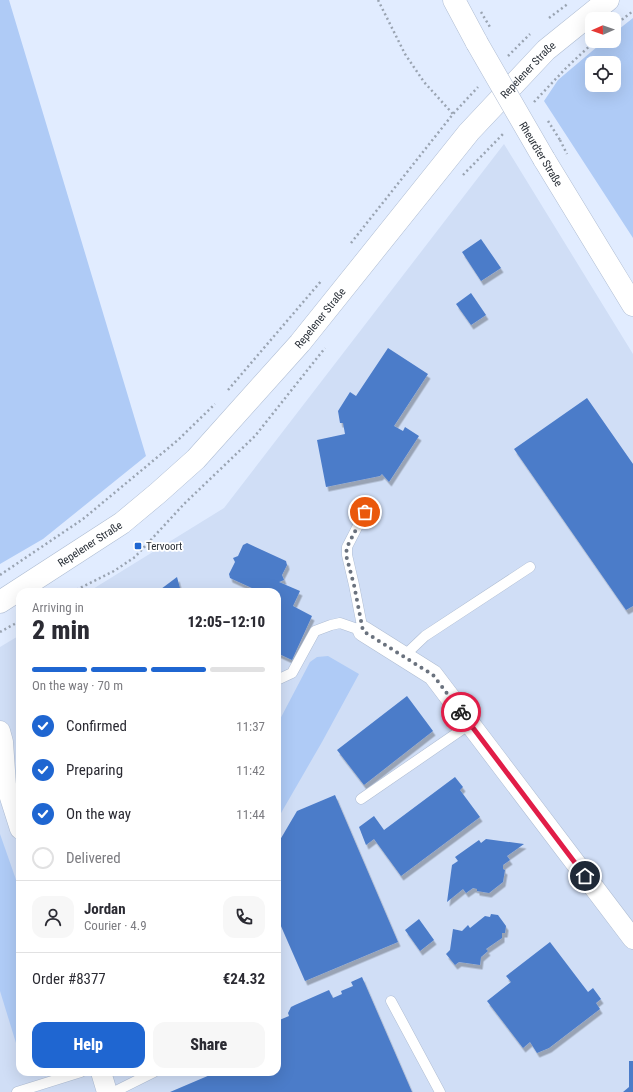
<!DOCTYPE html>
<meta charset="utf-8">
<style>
body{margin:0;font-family:"Roboto Condensed",sans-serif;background:#f7f7f7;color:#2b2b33;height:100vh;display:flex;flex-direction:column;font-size:15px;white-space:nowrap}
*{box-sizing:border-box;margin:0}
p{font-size:13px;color:#7c7c81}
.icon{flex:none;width:22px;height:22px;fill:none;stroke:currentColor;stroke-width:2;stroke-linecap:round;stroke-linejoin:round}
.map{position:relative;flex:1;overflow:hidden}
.drawer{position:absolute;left:16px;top:588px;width:265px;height:488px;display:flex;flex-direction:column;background:#fff;border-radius:12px;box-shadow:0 4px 16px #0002}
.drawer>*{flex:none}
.needle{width:26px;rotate:268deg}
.buttons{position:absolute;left:585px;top:12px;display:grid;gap:8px}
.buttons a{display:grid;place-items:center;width:36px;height:36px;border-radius:8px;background:#fff;box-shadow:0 4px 16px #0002;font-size:20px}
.pin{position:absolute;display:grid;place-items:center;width:34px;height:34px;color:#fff;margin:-17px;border:2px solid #fff;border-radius:50%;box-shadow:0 1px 4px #0007}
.courier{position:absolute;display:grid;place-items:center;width:40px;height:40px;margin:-20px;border:3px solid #e11d48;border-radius:50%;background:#fff;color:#222;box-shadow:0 1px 5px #0007}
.head em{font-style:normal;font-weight:800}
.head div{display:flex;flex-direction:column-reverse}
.head{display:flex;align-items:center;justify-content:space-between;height:68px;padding:0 16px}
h1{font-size:26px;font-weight:800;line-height:30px}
.bar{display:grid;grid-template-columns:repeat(4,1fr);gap:6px 4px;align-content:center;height:48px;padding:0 16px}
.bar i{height:5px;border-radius:3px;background:#e1e1e2}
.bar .selected{background:#1f66d1}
.bar p{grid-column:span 4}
.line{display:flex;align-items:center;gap:10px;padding:0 16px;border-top:1px solid #e1e1e2}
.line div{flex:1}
.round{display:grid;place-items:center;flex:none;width:42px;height:42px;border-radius:12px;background:#f7f7f7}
ol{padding:0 16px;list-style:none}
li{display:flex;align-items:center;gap:12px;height:44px}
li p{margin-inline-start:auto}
li .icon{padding:4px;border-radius:50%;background:#1f66d1;color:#fff;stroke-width:4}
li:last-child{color:#7c7c81}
li i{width:22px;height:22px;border:2px solid #e1e1e2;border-radius:50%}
.button{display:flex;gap:8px;margin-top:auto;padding:8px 16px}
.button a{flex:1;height:46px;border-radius:12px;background:#1f66d1;color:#fff;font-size:16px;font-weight:800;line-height:46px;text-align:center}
.button a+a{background:#f7f7f7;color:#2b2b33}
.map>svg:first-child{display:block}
.built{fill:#d0def6}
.green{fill:#afcbf6;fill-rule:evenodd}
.building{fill:#4c7cc9;filter:url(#shadow)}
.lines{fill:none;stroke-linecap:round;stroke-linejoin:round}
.lane-casing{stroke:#afbdd3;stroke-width:11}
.street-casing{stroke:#afbdd3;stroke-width:21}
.secondary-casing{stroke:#afbdd3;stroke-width:23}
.path{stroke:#9aa4b2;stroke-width:2.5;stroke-dasharray:2 3;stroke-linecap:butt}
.lane{stroke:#fff;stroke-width:10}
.street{stroke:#fff;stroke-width:20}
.secondary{stroke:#fff;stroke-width:22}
.secondary-bridge-casing{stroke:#afbdd3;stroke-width:23;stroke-linecap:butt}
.path-bridge{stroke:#9aa4b2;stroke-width:2.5;stroke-dasharray:2 3;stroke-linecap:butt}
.secondary-bridge{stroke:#fff;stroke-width:22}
.done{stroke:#6a727e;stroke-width:4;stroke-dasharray:0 7.2}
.route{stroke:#e11d48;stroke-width:5}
.poi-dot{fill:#1f66d1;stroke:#fff;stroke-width:1.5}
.labels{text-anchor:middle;stroke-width:3.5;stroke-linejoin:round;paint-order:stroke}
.street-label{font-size:11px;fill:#2a3038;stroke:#fff}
.poi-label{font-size:11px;fill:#2a3038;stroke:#fff;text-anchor:start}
</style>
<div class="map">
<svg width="633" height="1092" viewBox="0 0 633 1092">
<defs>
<filter id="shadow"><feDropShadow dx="2.5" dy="4.5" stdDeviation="0" flood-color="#0004"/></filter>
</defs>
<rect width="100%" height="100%" fill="#e1ecff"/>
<path class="built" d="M504,144L633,354V1092H0V647L20,635V1072H277V592H88L224,508Z"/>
<path class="green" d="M0,0H9L146,456L43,539L0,564Z
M633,18V238L544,101L558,80L604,41H614V33ZM592,63H614V85H592Z
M328,656L359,674L322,742L277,820V725L310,662L317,657Z
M0,834L20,891V1044L16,1043L0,991Z"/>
<path class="building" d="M481,239L501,268L481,281L462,252Z
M471,293L486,315L471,325L456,304Z
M388,348L428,374L394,426L403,431L405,427L419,436L389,482L382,474L380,476L326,487L317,440L345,434L343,423H340L338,411L350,392L356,396Z
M587,398L633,464V606L626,610L514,449Z
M247,543L286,561L287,565L282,575L284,580L279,582L300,591L293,606L312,616L292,660L277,653V592H252L254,589L230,578L229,574L235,562L233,558L238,556L243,545Z
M177,577L181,592H157Z
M407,696L433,731L364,785L337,750Z
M455,777L463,787L460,790L480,817L401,876L374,839L366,845L359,827L374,816L384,830Z
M335,795L398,942L305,981L277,917V845L297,811Z
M486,839L524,844L507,856L510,860L503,865V869L505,870L503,882L489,893L477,891V889L473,888L466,893L463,889L447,902L452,865L458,861L455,857L479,840L481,843Z
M491,914L498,915L506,926L505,933H502V938L486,949L488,951L481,957L480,965L459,962L455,965L446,954L450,950L453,929L462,931L468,925L470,928L485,916L490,917Z
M419,919L434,940L420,951L405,930Z
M550,942L588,992L593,988L601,999L596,1003L600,1009L549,1048L537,1053L530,1042L523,1048L487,1001L511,982L506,976Z
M362,977L412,1092H170L217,1072H277V1021L289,1016L288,1013L291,1007L295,1005L329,990L333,998L342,994L341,991L353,986L351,982Z
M629,1061H633V1092H623L629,1087Z"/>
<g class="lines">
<defs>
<path id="lane" d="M404,656L425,636L530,567
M277,680L292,673L315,631L331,625L340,623L363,631L354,585L347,555V547L365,512
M361,799L470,724
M391,1001L440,1092
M17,1092L81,1072
M114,1092L154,1072"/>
<path id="street" d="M363,631L433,675L633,939
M0,731L3,742L6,785
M0,775L6,785L20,829
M101,1072L107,1092"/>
<g id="secondary">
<path d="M454,0L477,43"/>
<path d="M544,159L633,305"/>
<path id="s1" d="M0,602L122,523L158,493L196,459L300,343L469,132L546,50L608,0"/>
</g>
</defs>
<use href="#lane" class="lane-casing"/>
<use href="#street" class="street-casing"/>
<use href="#secondary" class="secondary-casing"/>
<path class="path" d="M378,0L405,54L424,82L453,114
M549,18L569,3
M614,26L633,11
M508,56L530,34
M534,102L567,67L595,41
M560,140L567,154
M463,175L504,133
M351,243L453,114L478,87
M228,390L322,280
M0,575L83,519L178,440L215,404
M72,592L114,571L135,557L184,504L255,436L325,348
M0,632L20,621"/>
<use href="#lane" class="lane"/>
<use href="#street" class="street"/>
<use href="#secondary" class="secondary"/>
<defs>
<path id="secondary-bridge" d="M477,43L544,159"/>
</defs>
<use href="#secondary-bridge" class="secondary-bridge-casing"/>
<path class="path-bridge" d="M481,12L490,27
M548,121L560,140"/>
<use href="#secondary-bridge" class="secondary-bridge"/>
</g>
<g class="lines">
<path class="done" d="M365,512L347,547L346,555L354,585L363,631L433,675L461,712"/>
<path class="route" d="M461,712L585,876"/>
</g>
<rect class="poi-dot" x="134" y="542" width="8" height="8" rx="2"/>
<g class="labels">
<g class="street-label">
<text dy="4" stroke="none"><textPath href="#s1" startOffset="755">Repelener Straße</textPath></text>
<text transform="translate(541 154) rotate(59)" y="4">Rheurdter Straße</text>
<text dy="4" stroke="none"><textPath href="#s1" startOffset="431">Repelener Straße</textPath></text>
<text dy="4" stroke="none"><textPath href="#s1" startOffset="107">Repelener Straße</textPath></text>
</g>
<g class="poi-label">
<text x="146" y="550">Tervoort</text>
</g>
</g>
</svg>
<div class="buttons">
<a><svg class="needle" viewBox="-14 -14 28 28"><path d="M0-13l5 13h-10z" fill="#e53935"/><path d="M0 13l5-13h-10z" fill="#7c7c81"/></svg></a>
<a><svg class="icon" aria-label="locate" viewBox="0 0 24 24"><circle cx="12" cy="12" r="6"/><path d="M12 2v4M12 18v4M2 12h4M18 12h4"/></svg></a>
</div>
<div class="pin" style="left:365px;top:512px;background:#ea580c"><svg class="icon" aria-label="bag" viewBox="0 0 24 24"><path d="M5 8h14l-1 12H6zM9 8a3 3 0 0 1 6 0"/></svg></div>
<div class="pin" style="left:585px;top:876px;background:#1f2937"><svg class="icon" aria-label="home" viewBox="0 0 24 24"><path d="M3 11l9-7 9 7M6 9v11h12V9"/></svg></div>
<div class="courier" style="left:461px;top:712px"><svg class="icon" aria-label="bike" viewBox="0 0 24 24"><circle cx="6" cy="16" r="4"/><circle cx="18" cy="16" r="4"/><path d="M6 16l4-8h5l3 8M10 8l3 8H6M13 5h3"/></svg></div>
<section class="drawer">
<div class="head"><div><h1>2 min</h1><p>Arriving in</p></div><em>12:05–12:10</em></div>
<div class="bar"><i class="selected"></i><i class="selected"></i><i class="selected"></i><i></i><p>On the way · 70 m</p></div>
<ol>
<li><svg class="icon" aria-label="check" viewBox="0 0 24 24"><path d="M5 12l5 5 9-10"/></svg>Confirmed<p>11:37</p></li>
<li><svg class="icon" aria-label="check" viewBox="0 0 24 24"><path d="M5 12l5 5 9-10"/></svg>Preparing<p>11:42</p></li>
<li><svg class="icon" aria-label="check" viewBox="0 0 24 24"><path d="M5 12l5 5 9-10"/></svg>On the way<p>11:44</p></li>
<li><i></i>Delivered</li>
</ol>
<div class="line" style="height:72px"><a class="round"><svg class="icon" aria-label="person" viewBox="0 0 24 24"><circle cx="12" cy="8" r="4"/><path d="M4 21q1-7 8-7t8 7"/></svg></a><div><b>Jordan</b><p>Courier · 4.9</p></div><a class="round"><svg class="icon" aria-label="phone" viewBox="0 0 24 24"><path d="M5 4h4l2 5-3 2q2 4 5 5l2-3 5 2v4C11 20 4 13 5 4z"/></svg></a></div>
<div class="line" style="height:52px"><div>Order #8377</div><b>€24.32</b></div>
<div class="button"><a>Help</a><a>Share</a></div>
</section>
</div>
